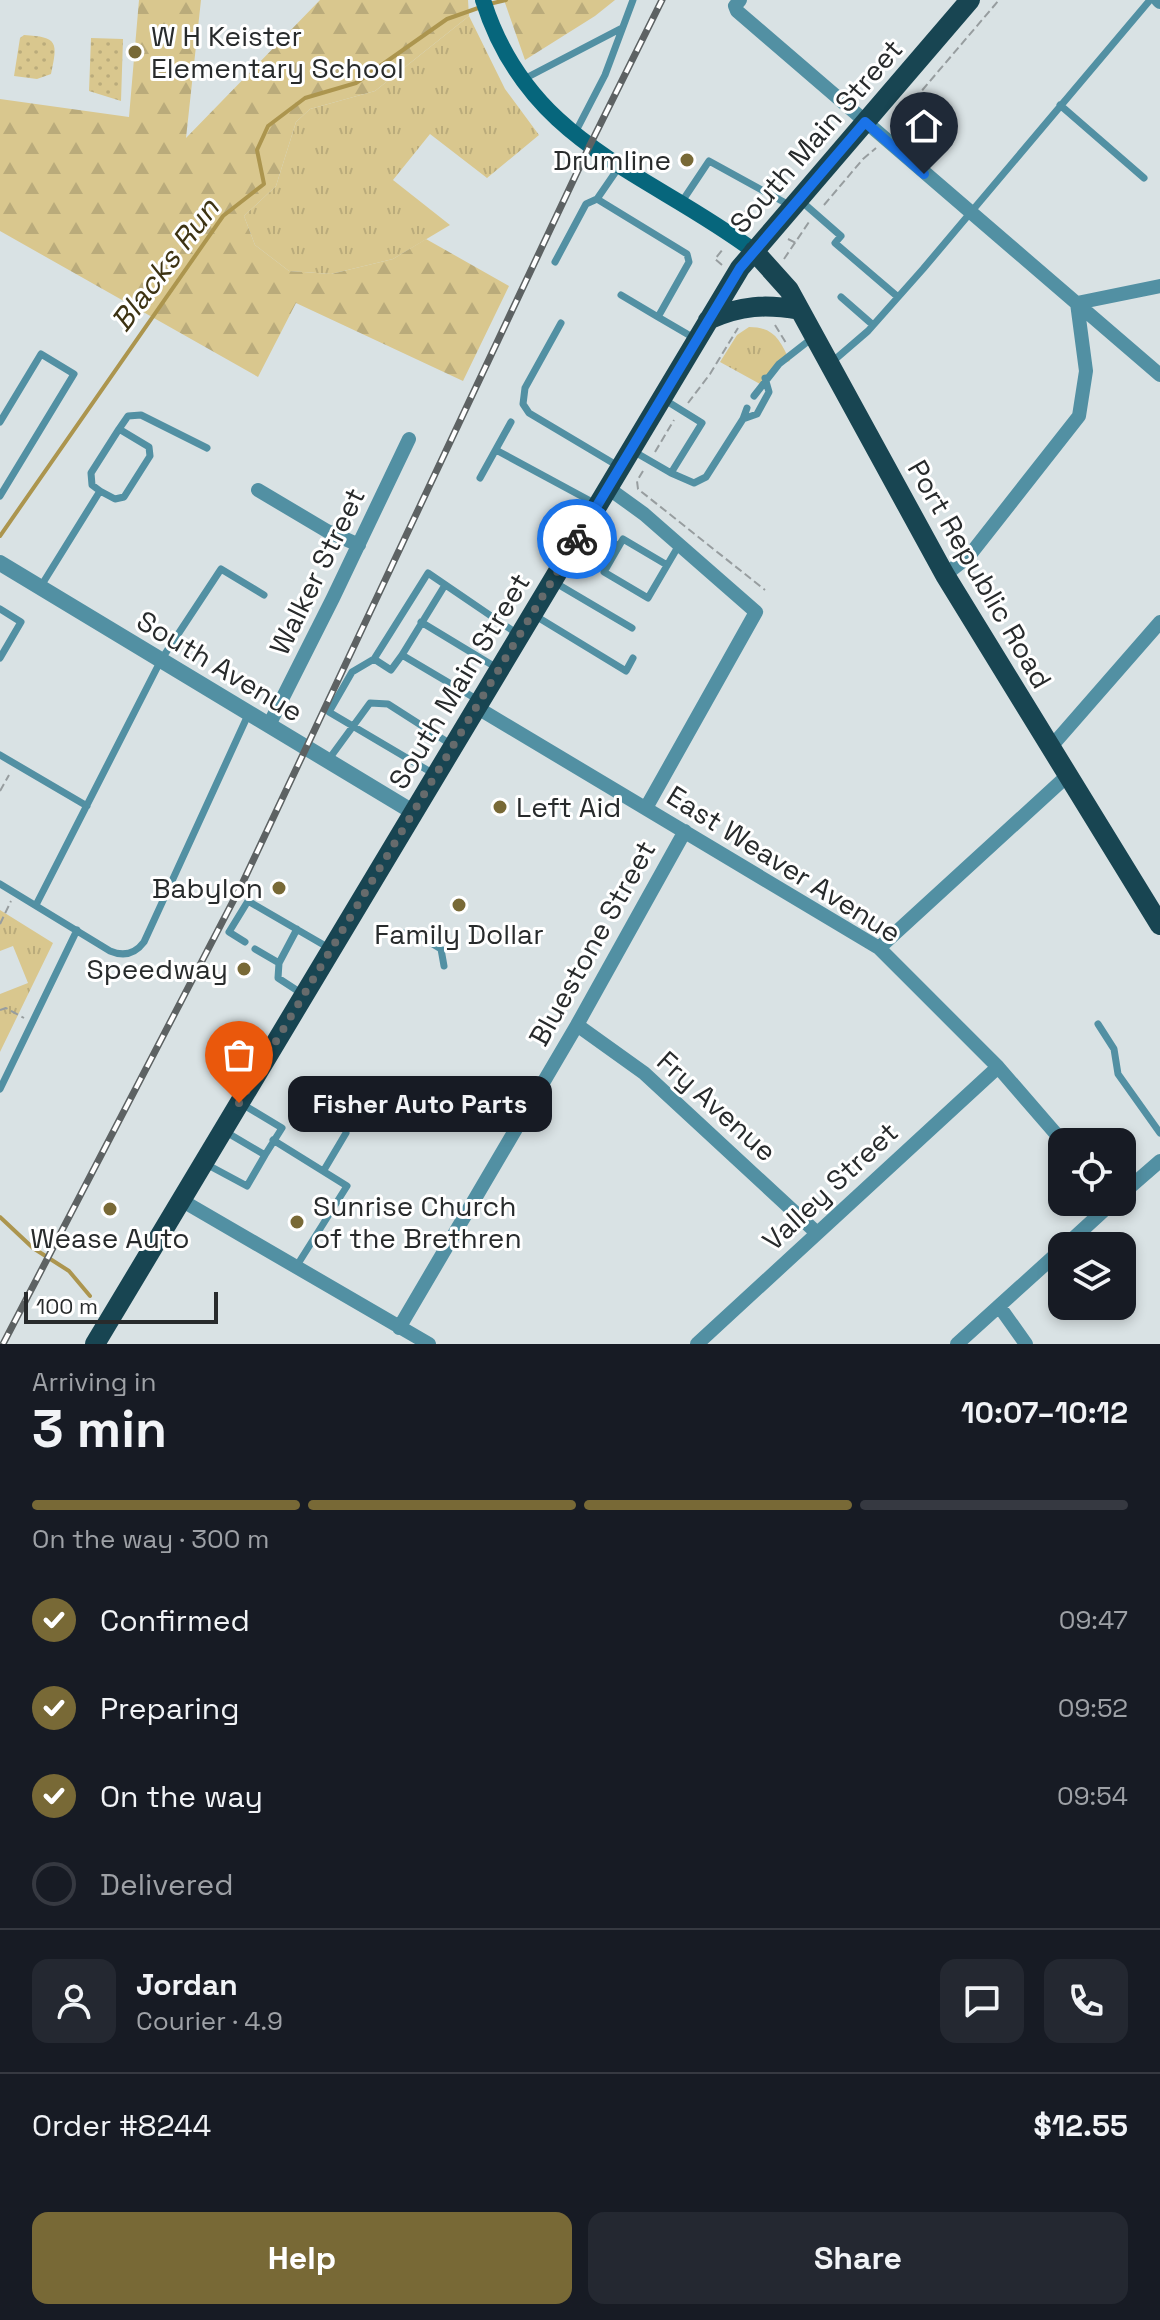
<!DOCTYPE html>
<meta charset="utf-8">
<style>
body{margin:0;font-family:"Space Grotesk",sans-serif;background:#242831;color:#f1f3f6;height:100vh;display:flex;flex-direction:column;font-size:30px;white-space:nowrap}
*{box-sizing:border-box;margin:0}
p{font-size:26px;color:#9ea1a6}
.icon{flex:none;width:44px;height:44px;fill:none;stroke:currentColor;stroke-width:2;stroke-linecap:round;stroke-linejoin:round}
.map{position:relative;height:1344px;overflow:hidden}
.side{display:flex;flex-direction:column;background:#171b24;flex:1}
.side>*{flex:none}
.buttons{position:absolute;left:1048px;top:1128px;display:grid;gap:16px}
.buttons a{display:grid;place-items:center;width:88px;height:88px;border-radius:16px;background:#171b24;box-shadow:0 4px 12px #0003;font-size:40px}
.scale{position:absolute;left:24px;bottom:20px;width:194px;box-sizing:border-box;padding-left:8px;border:4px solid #282b2c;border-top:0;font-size:22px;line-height:28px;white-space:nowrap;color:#282b2c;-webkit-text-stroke:6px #fff;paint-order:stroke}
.pin{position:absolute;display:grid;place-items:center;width:68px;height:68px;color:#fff;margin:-82px -34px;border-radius:50% 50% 50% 0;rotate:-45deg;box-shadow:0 0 8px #0007}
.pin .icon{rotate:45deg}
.courier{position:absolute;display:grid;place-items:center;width:80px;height:80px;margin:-40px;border:6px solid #1a73e8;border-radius:50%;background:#fff;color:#222;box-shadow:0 2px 10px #0007}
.bubble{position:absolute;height:56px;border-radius:16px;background:#171b24;box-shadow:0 4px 12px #0003;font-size:26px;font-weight:800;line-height:56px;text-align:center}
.summary em{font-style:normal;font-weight:800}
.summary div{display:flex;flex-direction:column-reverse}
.summary{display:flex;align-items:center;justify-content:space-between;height:136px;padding:0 32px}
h1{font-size:52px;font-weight:800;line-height:60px}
.bar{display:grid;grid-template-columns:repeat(4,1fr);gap:12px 8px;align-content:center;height:96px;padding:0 32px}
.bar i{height:10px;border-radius:6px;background:#363941}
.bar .active{background:#786936}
.bar p{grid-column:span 4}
.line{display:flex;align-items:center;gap:20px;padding:0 32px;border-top:2px solid #363941}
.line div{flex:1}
.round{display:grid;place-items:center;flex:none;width:84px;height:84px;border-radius:16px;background:#242831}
ol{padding:0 32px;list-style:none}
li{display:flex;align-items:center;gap:24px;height:88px}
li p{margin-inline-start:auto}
li .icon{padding:8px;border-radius:50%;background:#786936;color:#fff;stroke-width:4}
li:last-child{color:#9ea1a6}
li i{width:44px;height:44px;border:4px solid #363941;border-radius:50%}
.action{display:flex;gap:16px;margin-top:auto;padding:16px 32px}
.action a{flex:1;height:92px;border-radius:16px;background:#786936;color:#fff;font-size:32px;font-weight:800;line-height:92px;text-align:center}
.action a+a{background:#242831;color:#f1f3f6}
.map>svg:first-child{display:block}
.grass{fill:url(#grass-tufts)}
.forest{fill:url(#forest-firs)}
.park{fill:url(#park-dots)}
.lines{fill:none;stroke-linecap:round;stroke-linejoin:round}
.stream{stroke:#ac954e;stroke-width:4}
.path{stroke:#979d9f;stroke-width:2;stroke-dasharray:8 4;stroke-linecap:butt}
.service{stroke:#5290a3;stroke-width:7}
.minor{stroke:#5290a3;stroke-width:14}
.tertiary{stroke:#5290a3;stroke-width:16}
.secondary{stroke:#06667c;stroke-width:16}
.primary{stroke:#184552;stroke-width:20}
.rail-casing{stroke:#5d6263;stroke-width:7}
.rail{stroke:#fff;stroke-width:4;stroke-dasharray:12;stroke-linecap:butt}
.done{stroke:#666b6c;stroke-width:8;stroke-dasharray:0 14.4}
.route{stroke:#1a73e8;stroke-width:10}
.poi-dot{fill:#786936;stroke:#fff;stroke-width:3}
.labels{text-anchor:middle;stroke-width:6;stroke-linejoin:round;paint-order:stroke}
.poi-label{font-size:28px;fill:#282b2c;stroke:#fff;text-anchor:start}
.street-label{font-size:28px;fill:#282b2c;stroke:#fff}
.water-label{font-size:30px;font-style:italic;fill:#3d3313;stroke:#fff}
</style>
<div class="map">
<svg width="1160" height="1344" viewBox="0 0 1160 1344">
<defs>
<pattern id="grass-tufts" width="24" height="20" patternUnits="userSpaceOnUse" patternTransform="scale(2)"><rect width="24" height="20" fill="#d9c78e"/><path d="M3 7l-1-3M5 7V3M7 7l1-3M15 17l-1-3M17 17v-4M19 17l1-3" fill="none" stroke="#baab7b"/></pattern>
<pattern id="forest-firs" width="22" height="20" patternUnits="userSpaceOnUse" patternTransform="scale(2)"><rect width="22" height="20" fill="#d9c78e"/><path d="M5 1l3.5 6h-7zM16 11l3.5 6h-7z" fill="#baab7b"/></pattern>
<pattern id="park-dots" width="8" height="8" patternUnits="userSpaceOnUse" patternTransform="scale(2)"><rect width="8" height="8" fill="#d9c78e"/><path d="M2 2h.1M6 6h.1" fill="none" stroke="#baab7b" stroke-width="1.8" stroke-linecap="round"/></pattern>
</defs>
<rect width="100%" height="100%" fill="#d9e2e4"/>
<path class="grass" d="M469,16L505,89L539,135L487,178L430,134L393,180L450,225L393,259L331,274L289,271L255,245L244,216L276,186L296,122L310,109L375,91Z
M749,327C774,327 780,340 790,361L773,367L760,384L720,362L737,335Z
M0,910L53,943L0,1052V994L28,983L13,946L0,951Z"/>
<path class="forest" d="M139,0H201L186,138L320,0H468L469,16L375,91L310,109L296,122L276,186L244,216L255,245L289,271L331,274L393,259L426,239L509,286L463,381L296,303L258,377L0,231V99L129,117Z
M504,0H615L595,16L525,60Z"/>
<path class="park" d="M24,35C58,37 58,42 51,74L37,79L14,76L20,38Z
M91,38L123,39L121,101L89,91Z"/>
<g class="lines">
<path class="stream" d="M489,4L506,0
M0,536L223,216L264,184L257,150L268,126L305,98L356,83L447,19L481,7
M0,1217L33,1248L69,1271L90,1296"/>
<path class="path" d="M893,128L896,121L999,0
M824,205L863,159L876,148
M739,223L745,211L759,220
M788,239L796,243
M784,259L809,222
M722,265L715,259L723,249
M775,325L786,343
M688,403L710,374L738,328
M655,452L674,420
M643,471L637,481L638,489L765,590
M0,791L9,775
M0,924L11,901
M0,1010L6,1008L24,1018"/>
<path class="service" d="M524,79L620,29
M1060,105L1144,178
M575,133L605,75L633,0
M619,167L597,199L687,254L689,262L658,317L621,295
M801,201L841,236L835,243L898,297
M681,203L709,161L791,206
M555,262L586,204L597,199
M841,297L873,325
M658,317L694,338
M561,323L525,388L523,404L529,413L618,466
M832,362L868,331L923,269L1150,0
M754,396L779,364L811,339
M743,419L747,408
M0,422L41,354L74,374L0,496
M496,450L596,504
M633,451L671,473L702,423L665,400
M671,473L694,483L706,477L743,419L757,414L769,392L765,378
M480,478L511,422
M100,491L92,485L91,473L119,429
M586,527L619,546
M667,565L623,539L604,572L648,598L679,545
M554,582L632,628
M41,586L100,491L115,499L124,497L150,456L149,447L119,429L128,416L141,415L207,448
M0,609L21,622L0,658
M534,615L626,671L633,658
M421,622L497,668
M402,655L445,585
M374,659L352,672L329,712L434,774
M478,700L402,655L391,670L374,659L428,573L519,635
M0,755L87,806
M329,759L370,703L388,704L452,745
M0,884L110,951C124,957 135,954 144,942L248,715
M36,905L161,660L221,569L264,595
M404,933L417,934L422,937
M245,942L229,932L248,901L329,948
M431,943L441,949L444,966
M255,949L279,963L278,978L301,993
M279,963L297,929
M1098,1024L1114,1049L1118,1074L1160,1133
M0,1089L77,930
M242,1104L282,1128L265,1155
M273,1140L347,1186L296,1267
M206,1164L247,1186L265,1155L226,1132
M324,1170L346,1133"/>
<path class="minor" d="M740,0L735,6L737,11L1160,375
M1158,0L1160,2
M608,488L644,514L756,612L646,808
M258,490L327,531L359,545
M945,575L969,556L1079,416L1086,371L1077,303L1160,286
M476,707L879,948L998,1067L1063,1142
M269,725L333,598L409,439
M1050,748L1160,622
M879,948L1067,776
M577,1025L644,1073L817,1233
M1122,1194L1160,1161
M181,1200L429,1344
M1065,1246L1113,1202
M999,1306L1026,1344
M399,1328L577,1025L685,831
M697,1344L998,1067
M957,1344L1062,1249"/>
<path class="tertiary" d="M0,563L413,812"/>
<path class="secondary" d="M483,0C528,144 647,171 754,251"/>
<path class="primary" d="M754,251L789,290L945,575L1160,925
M708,320C741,305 766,304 800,310
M95,1344L740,268L970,0"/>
<defs>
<path id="rail" d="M3,1344L242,884L589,147L662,0"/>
</defs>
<use href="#rail" class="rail-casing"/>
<use href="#rail" class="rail"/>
</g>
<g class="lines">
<path class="done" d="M239,1103L577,539"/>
<path class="route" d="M577,539L740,268L865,122L924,174"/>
</g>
<g class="poi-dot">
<circle cx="135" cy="52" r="8"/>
<circle cx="687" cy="160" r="8"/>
<circle cx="500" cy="807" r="8"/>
<circle cx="279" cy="888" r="8"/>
<circle cx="459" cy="905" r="8"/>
<circle cx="244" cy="969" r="8"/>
<circle cx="110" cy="1209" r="8"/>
<circle cx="297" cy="1222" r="8"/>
</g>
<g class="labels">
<g class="poi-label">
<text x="151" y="46">W H Keister<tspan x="151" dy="32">Elementary School</tspan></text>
<text x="671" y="170" text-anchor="end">Drumline</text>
<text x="516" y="817">Left Aid</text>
<text x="263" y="898" text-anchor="end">Babylon</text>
<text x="459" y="944" text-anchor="middle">Family Dollar</text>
<text x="228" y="979" text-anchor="end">Speedway</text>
<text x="313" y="1216">Sunrise Church<tspan x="313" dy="32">of the Brethren</tspan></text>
<text x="110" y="1248" text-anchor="middle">Wease Auto</text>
</g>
<g class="street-label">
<text transform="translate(816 136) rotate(-49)" y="10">South Main Street</text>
<text transform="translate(317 571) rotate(-64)" y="10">Walker Street</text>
<text transform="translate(980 574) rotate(60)" y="10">Port Republic Road</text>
<text transform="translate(220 666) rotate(31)" y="10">South Avenue</text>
<text transform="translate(459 681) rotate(-59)" y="10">South Main Street</text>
<text transform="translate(784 864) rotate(32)" y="10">East Weaver Avenue</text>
<text transform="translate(592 943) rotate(-61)" y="10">Bluestone Street</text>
<text transform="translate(717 1106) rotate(42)" y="10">Fry Avenue</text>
<text transform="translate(830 1186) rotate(-43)" y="10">Valley Street</text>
</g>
<g class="water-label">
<text transform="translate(165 265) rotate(-53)" y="10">Blacks Run</text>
</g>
</g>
</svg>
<div class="buttons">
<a><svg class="icon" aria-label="locate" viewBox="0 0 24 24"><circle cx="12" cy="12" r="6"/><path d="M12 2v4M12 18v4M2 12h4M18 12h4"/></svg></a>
<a><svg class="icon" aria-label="layers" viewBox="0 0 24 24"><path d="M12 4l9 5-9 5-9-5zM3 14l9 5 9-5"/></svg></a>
</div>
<div class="scale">100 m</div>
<div class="pin" style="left:239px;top:1103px;background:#ea580c"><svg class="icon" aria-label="bag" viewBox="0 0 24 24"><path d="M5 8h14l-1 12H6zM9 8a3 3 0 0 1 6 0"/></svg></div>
<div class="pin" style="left:924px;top:174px;background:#1f2937"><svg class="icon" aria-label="home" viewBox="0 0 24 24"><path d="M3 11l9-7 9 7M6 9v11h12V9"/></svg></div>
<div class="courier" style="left:577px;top:539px"><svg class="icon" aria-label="bike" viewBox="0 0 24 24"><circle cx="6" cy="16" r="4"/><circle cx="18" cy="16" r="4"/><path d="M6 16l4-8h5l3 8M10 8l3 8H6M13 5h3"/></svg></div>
<div class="bubble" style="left:288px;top:1076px;width:264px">Fisher Auto Parts</div>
</div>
<section class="side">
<div class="summary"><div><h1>3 min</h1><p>Arriving in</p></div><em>10:07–10:12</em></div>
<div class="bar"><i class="active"></i><i class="active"></i><i class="active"></i><i></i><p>On the way · 300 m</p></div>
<ol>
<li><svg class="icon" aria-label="check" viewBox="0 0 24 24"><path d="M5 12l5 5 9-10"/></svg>Confirmed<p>09:47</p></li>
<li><svg class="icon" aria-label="check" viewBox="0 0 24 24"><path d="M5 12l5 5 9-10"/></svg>Preparing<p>09:52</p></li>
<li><svg class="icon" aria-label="check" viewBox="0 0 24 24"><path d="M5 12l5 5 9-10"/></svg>On the way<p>09:54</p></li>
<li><i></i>Delivered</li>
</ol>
<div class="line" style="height:144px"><a class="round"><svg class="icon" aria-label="person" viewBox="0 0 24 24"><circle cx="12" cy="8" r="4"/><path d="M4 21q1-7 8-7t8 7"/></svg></a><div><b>Jordan</b><p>Courier · 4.9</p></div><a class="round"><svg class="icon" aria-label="chat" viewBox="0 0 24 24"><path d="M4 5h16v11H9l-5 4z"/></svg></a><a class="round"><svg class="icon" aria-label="phone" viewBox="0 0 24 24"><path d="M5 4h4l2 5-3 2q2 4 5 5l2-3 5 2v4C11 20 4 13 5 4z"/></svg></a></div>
<div class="line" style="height:104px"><div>Order #8244</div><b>$12.55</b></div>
<div class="action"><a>Help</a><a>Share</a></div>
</section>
